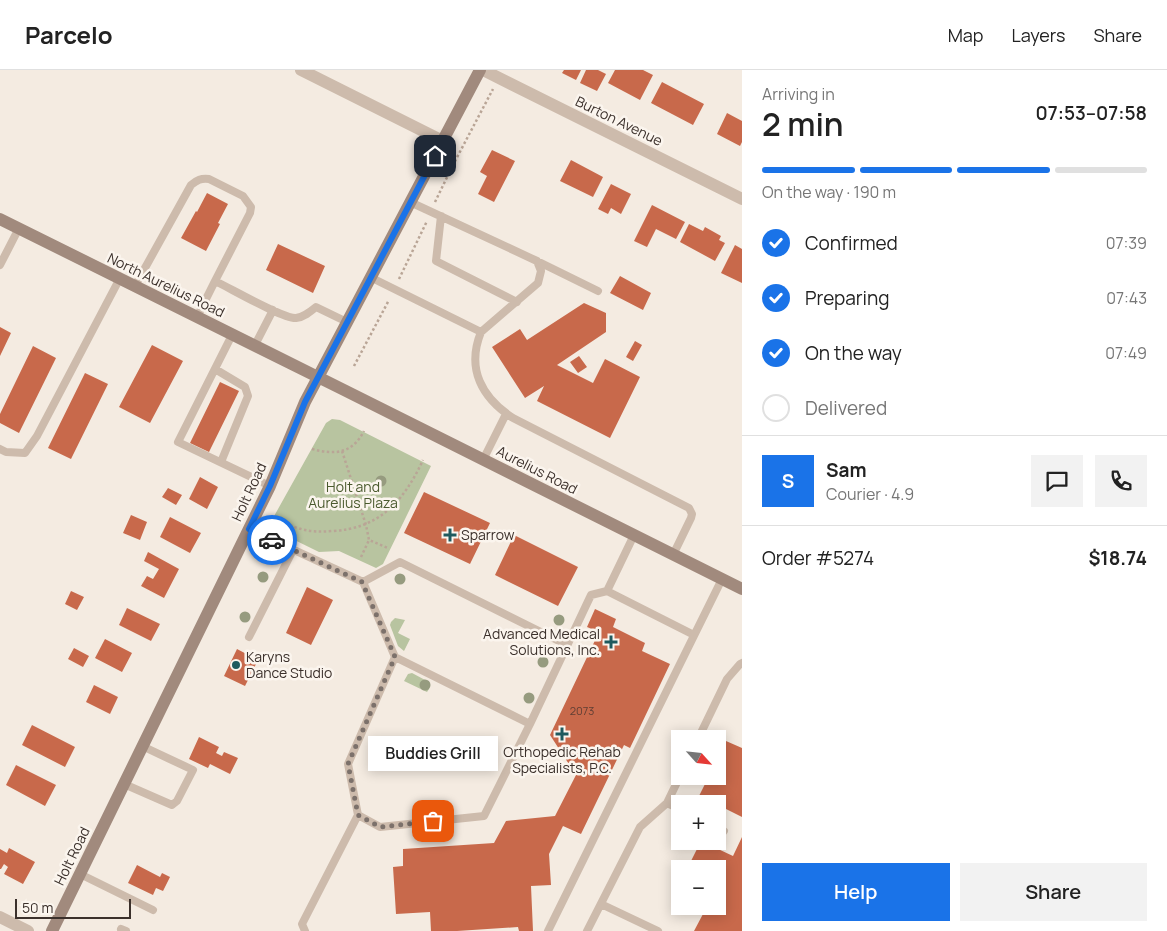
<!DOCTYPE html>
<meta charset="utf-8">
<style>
body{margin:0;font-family:Manrope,sans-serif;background:#f2f2f2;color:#222;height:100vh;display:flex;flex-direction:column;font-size:19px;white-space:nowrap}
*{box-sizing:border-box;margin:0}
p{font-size:16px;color:#767676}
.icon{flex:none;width:28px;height:28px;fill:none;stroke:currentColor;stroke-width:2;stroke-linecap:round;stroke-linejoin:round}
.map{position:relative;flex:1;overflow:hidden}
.details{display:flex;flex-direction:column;background:#fff;width:425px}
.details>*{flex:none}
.needle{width:32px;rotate:117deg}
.buttons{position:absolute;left:671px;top:660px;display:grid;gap:10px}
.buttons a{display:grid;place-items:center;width:55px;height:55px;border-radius:0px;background:#fff;box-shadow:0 2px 12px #0003;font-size:25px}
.scale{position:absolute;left:15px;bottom:12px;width:116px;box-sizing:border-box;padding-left:5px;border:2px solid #3b302b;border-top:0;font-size:14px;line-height:18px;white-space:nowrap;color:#3b302b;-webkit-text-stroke:4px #fbf5ee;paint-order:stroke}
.pin{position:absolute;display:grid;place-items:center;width:42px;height:42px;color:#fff;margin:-21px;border-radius:10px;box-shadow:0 2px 8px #0006}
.courier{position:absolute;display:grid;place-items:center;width:50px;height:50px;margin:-25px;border:4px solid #1a73e8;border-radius:50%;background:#fff;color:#222;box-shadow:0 1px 6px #0007}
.bubble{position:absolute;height:35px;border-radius:0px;background:#fff;box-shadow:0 2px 12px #0003;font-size:16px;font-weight:600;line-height:35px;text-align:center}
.overview em{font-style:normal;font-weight:600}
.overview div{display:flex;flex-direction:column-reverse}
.overview{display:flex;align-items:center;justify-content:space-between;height:85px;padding:0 20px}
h1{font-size:32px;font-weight:600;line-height:38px}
.bar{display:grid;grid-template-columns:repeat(4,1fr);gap:8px 5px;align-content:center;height:60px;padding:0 20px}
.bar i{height:6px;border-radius:4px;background:#e0e0e0}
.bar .selected{background:#1a73e8}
.bar p{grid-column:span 4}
.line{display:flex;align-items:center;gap:12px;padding:0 20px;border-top:1px solid #e0e0e0}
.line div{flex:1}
.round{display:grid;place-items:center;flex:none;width:52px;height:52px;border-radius:0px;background:#f2f2f2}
ol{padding:0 20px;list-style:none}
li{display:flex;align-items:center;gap:15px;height:55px}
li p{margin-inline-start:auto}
li .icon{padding:5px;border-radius:50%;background:#1a73e8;color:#fff;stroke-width:4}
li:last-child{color:#767676}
li i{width:28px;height:28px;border:2px solid #e0e0e0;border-radius:50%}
.button{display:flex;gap:10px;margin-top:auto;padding:10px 20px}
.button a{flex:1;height:58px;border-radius:0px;background:#1a73e8;color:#fff;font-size:20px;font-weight:600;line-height:58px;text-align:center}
.button a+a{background:#f2f2f2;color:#222}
header{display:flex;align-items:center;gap:30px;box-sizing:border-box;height:70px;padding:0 25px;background:#fff;border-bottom:1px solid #e0e0e0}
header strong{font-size:24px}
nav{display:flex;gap:28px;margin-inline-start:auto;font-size:18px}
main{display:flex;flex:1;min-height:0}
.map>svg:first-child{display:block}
.green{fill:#b8c4a0}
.building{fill:#c8694b}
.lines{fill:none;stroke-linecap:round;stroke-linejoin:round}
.path{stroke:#b9a596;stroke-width:2.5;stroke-dasharray:2.5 2.5;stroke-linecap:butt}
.lane{stroke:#cdbbac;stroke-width:8}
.street{stroke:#cdbbac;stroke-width:12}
.secondary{stroke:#a18a7d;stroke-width:12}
.tree{fill:#969b7f}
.done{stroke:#7c716b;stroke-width:5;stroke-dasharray:0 9}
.route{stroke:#1a73e8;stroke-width:6}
.poi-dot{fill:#1f5a5e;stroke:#fbf5ee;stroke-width:2}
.labels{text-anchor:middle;stroke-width:5;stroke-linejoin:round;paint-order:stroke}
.number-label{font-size:11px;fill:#5e3e33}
.street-label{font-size:14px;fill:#3b302b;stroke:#fbf5ee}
.park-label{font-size:14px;fill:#4a5a2e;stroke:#fbf5ee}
.poi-label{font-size:14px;fill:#3b302b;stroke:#fbf5ee;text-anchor:start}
</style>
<header>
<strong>Parcelo</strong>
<nav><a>Map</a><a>Layers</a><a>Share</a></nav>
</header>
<main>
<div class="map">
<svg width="742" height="861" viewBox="0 0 742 861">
<rect width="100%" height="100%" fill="#f4ebe1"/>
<path class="green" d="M332,349L340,350L431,396L383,494L376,498L339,481L319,482L268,457L326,353Z
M395,548L405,550L398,563L410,569L404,581L398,576L390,555L391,552Z
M412,603L427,611L430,614L429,619L427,622L404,611L408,604Z"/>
<path class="building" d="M564,0H581L576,10L562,3Z
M586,0H598L606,4L597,21L580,13Z
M615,0H643L653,5L640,30L608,13Z
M662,12L704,34L693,55L651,33Z
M727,43L742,51V72L740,76L717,64Z
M492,80L515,91L494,132L478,124L487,106L480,102Z
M571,90L603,107L593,127L560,111Z
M611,114L631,124L621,144L611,138L608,144L598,139Z
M207,123L228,134L218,153L220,154L206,181L181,168L196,141L197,142Z
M652,135L685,152L676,169L656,159L647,177L634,171Z
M689,154L703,161L705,157L721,166L719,170L725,173L715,191L680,172Z
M278,174L325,196L313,223L266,200Z
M735,175L742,179V213L721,203Z
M620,206L651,223L643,240L610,223Z
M584,233L606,243V262L557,295L593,313L605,289L640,307L610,368L537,331L544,316L525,328L492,277L520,259L527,270Z
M0,257L11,263L0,286Z
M635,271L642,275L633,291L626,287Z
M152,275L183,291L150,353L119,337Z
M33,276L56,288L19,363L0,353V344Z
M579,286L587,297L578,303L570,292Z
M85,303L108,314L71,389L48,378Z
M220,312L239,321L209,382L190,373Z
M200,407L218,417L207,439L189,429Z
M168,418L182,425L176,435L162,427Z
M424,422L490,453L470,494L404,463Z
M131,445L147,452L140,470L123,463Z
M170,447L201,463L190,483L160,467Z
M514,465L578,497L558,536L495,505Z
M148,482L179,499L164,528L141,516L147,506L153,509L159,499L144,491Z
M307,517L333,530L311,575L286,563Z
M71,521L84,527L77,540L65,534Z
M127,538L160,554L151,571L119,555Z
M595,539L616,549L613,557L645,573L642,581L670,594L630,678L624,675L581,764L563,756L549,784L551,815L531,816L533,861H519L518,857L457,861H431L430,842L396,844L393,797L403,796V779L494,773L506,751L555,746L576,705L550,665L599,562L587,557Z
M105,569L132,583L122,602L95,588Z
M74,578L89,586L83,597L68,589Z
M237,579L258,590L245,616L224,606Z
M94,615L118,627L110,644L86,632Z
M32,655L75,677L65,697L22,675Z
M199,667L219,677L216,683L222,686L224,682L238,688L230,704L210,694L208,698L189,689Z
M726,671L742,678V747L718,735V734H715L699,726L709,706H718V688Z
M16,695L56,715L45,736L6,715Z
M742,767V861H694L703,844L686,836H718V799H687L701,771L733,786Z
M9,778L35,792L23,814L4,804L8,797L4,794L1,799H0V779L7,783Z
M137,795L160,807L162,803L170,807L163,821L156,818L153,825L128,813Z
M680,814V833L672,830Z"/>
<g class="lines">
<path class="path" d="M435,132L453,95L493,19
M399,209L427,151
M354,296L389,230
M312,379C335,385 352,384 364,361
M342,381L366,455L369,470L388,478
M276,449C284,452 293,457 301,459C311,462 321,462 332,461C379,459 404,431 423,390
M361,487L369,470"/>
<path class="lane" d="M410,132L537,191L541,201L538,213L481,262C466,299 482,328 513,348L689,438L692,444L691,448L673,485
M441,146L436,191L517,232
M537,191L598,221
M0,195L19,158
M370,207L481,262
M135,216L191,115C197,110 201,108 209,109L243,126L251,137L250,143L215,211
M197,247L215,211C230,218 283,249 296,248C304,247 310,242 316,237L347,252
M232,265L178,372L270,416
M255,275L273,240
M215,299L245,317L248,326L221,392
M0,379L6,382L25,383L37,366L120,208
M483,390L506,344
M249,459L363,512L395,587L530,654L591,525L607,521L634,465
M363,512L400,492L567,575
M607,521L694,565
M249,567L293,480
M698,669L727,609L740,594L742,593
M124,714L172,735L177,731L193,700L142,676
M667,733L680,739
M358,745L348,694L395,587
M718,758L724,761
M80,804L153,840
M601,834L658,861
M121,859L126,861
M305,861L302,854L358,745L380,757L484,746L530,654
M548,861L722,509
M587,861L640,757L667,733L680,706"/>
<path class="street" d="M301,0L443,71
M483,0L742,129
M0,847L28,861"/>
<path class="secondary" d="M0,149L342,319L742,519
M52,861L270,416L305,332L480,0"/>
</g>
<g class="tree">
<circle cx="381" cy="411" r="5.5"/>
<circle cx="263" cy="507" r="5.5"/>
<circle cx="400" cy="509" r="5.5"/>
<circle cx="245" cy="547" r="5.5"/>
<circle cx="559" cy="550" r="5.5"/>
<circle cx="543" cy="592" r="5.5"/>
<circle cx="425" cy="615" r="5.5"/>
<circle cx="529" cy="628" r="5.5"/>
</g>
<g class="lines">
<path class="done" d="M272,470L362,512L395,587L348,694L358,745L380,757L433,751"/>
<path class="route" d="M272,470L249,459L270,416L305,332L435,86"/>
</g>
<g class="poi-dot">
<path d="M447.5 457.5h5v5h5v5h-5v5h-5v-5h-5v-5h5z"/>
<path d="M608.5 564.5h5v5h5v5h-5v5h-5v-5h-5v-5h5z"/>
<circle cx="236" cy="595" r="5"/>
<path d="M559.5 656.5h5v5h5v5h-5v5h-5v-5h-5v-5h5z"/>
</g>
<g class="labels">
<g class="number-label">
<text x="582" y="645">2073</text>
</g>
<g class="street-label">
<text transform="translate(619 51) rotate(26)" y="5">Burton Avenue</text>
<text transform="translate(166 215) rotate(26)" y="5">North Aurelius Road</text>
<text transform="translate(537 400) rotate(27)" y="5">Aurelius Road</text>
<text transform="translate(249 422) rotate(-65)" y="5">Holt Road</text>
<text transform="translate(72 786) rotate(-64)" y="5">Holt Road</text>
</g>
<g class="park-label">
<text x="353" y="422">Holt and<tspan x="353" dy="16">Aurelius Plaza</tspan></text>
</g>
<g class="poi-label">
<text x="461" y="470">Sparrow</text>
<text x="600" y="569" text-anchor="end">Advanced Medical<tspan x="600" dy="16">Solutions, Inc.</tspan></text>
<text x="246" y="592">Karyns<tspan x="246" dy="16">Dance Studio</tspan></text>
<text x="562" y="687" text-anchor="middle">Orthopedic Rehab<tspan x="562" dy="16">Specialists, P.C.</tspan></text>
</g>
</g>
</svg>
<div class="buttons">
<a><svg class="needle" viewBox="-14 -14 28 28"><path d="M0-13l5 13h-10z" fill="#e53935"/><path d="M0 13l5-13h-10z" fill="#767676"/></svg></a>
<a>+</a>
<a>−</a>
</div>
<div class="scale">50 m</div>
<div class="pin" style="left:433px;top:751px;background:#ea580c"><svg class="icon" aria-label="bag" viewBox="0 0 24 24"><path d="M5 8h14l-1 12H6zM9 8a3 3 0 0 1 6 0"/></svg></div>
<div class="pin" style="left:435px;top:86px;background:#1f2937"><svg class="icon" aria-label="home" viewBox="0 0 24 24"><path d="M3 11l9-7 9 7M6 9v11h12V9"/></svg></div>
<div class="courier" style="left:272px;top:470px"><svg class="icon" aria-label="car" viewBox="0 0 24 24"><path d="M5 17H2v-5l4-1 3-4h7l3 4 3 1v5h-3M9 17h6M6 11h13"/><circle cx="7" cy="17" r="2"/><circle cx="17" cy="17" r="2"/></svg></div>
<div class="bubble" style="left:368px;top:666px;width:130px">Buddies Grill</div>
</div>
<section class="details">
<div class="overview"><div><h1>2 min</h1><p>Arriving in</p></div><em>07:53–07:58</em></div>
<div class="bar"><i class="selected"></i><i class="selected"></i><i class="selected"></i><i></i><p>On the way · 190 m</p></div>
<ol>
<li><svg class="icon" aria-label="check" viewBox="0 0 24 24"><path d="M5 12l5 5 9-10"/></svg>Confirmed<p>07:39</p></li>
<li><svg class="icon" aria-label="check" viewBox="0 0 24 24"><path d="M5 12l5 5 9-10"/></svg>Preparing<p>07:43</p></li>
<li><svg class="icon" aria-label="check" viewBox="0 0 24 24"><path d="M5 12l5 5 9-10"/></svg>On the way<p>07:49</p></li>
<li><i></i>Delivered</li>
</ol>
<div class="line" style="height:90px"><b class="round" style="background:#1a73e8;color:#fff">S</b><div><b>Sam</b><p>Courier · 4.9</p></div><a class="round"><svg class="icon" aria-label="chat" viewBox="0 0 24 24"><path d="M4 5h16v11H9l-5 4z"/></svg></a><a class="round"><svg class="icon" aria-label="phone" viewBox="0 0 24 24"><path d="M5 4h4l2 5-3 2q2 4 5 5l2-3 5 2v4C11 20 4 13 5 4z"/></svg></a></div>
<div class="line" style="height:65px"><div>Order #5274</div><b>$18.74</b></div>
<div class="button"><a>Help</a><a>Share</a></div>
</section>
</main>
